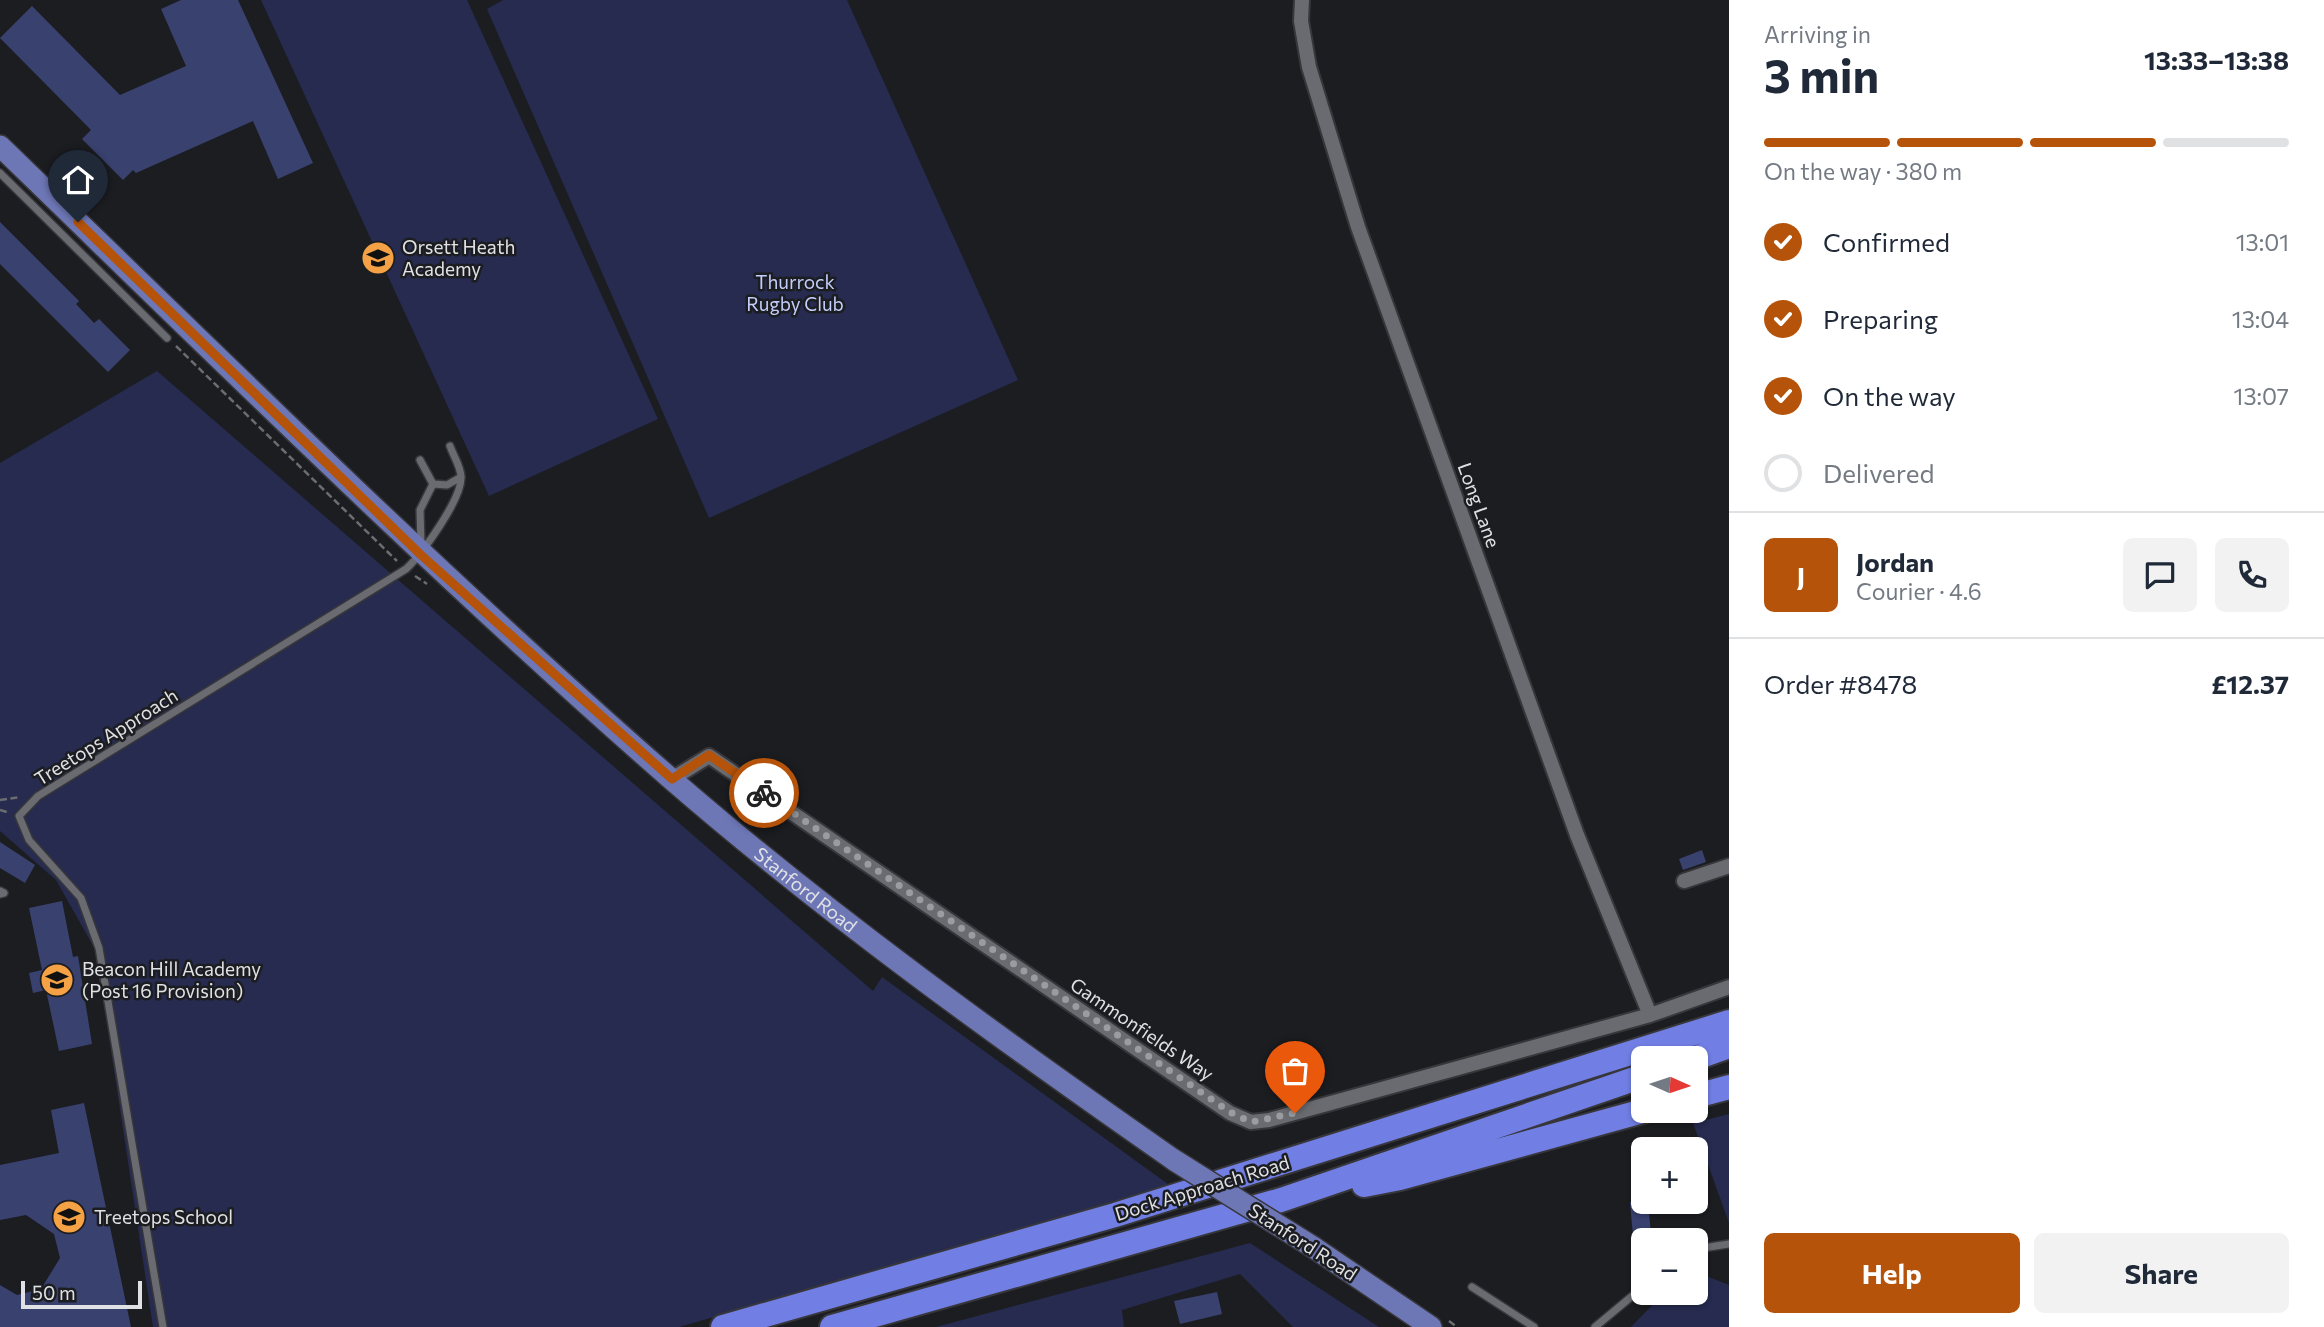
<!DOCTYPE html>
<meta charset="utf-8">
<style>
body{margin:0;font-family:Commissioner,sans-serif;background:#f2f2f3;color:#1f2937;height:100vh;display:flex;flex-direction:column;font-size:26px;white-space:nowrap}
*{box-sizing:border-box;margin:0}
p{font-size:23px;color:#747a83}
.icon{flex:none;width:38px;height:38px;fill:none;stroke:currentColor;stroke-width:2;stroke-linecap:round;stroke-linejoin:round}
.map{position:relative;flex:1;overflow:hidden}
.panel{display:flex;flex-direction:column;background:#fff;width:595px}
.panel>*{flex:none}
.needle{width:46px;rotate:93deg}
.controls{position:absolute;left:1631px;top:1046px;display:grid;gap:14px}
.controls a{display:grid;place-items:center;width:77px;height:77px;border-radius:10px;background:#fff;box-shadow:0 2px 5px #0004;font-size:35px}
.scale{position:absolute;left:21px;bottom:18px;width:121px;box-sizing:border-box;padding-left:7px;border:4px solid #e0e1e4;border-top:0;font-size:19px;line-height:24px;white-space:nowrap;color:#e0e1e4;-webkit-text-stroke:5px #1c1d21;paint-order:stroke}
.pin{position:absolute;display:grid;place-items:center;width:60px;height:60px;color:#fff;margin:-72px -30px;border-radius:50% 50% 50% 0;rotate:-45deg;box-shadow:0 0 7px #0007}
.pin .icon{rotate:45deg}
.courier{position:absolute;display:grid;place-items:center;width:70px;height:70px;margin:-35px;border:5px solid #b45309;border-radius:50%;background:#fff;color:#222;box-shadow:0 2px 9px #0007}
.head em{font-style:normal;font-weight:700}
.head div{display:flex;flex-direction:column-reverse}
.head{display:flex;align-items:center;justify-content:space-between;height:119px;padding:0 35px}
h1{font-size:46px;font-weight:700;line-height:52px}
.bar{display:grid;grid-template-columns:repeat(4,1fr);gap:10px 7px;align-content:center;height:84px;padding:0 35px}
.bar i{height:9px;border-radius:5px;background:#e0e1e3}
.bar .current{background:#b45309}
.bar p{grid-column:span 4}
.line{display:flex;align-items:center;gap:18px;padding:0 35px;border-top:2px solid #e0e1e3}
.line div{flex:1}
.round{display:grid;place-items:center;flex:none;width:74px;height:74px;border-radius:10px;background:#f2f2f3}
ol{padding:0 35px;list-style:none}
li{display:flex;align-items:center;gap:21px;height:77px}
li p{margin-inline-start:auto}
li .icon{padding:7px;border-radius:50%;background:#b45309;color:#fff;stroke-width:4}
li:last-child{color:#747a83}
li i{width:38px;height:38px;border:4px solid #e0e1e3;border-radius:50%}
.cta{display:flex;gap:14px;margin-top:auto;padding:14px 35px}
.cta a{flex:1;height:80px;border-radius:10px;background:#b45309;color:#fff;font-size:28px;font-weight:700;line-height:80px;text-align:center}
.cta a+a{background:#f2f2f3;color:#1f2937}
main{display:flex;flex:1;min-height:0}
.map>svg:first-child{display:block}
.green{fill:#262b4f}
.building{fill:#39416f}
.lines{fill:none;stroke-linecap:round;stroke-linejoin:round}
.lane-casing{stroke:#37373b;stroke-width:10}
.street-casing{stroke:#37373b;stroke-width:18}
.primary-casing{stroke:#37373b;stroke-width:24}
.highway-casing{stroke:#37373b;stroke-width:28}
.path{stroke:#6c6d70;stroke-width:2.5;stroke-dasharray:7 3.5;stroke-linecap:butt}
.lane{stroke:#6a6b70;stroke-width:7}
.street{stroke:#6a6b70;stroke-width:14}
.primary{stroke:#6e77b6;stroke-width:21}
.highway{stroke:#717fe5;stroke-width:24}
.primary-bridge-casing{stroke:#37373b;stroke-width:24;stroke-linecap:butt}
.primary-bridge{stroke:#6e77b6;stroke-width:21}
.done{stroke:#9b9ca0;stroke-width:7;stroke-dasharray:0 12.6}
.route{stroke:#b45309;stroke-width:9}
.labels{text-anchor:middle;stroke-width:5;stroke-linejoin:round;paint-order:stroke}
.poi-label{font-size:19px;fill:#e0e1e4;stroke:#1c1d21;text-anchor:start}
.park-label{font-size:19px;fill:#c3cdfb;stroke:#1c1d21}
.street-label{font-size:19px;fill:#e0e1e4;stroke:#1c1d21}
</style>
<main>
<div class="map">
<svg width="1729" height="1327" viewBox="0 0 1729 1327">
<rect width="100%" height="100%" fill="#1c1d21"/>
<path class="green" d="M261,0H467L658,419L489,496Z
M503,0H847L1018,380L709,518L487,9Z
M157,371L873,991L882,977L1172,1187L679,1327H153L96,951L56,880L0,831V463Z
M1729,1114V1223L1693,1123Z
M1250,1243L1379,1327H1293L1240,1274L1122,1310L1124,1327H936Z
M1696,1272L1729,1285V1327H1631L1664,1293H1696Z"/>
<path class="building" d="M181,0H238L313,163L278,179L253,121L136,173L133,170L123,180L82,139L91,130L0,38L32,6L120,95L186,66L161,9Z
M0,222L79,301L76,304L94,323L99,319L130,350L108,372L0,264Z
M0,842L35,865L25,883L0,868Z
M1702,850L1706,862L1683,870L1679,859Z
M62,901L73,957L78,956L92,1044L59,1051L46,990L33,993L29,973L42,970L29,908Z
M84,1103L131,1327H0V1285L17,1295L41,1289L60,1258L54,1234L26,1215L0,1220V1165L59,1153L51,1110Z
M1643,1201L1648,1202L1651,1234L1633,1236L1630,1202Z
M1217,1292L1222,1314L1180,1324L1174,1301Z"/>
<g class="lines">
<defs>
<path id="lane" d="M0,173L167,338
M420,460L433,484L420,510L421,544
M433,484L447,485L461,477
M0,891L4,893L0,894
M1696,1249L1729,1244
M1472,1287L1534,1327
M163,1327L99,948L81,898L29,840L19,816L38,796L406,569C422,554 462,499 461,477C461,467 453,455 450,446
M1595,1327L1643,1287"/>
<path id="street" d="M1302,0L1301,21L1309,67L1358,227L1577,835L1650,1015
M672,779L709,756L1230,1113L1251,1122L1269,1120L1650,1015L1729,987
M1684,881L1729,866"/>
<g id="primary">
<path id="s1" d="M0,146C221,360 439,576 670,778C829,916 1002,1040 1174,1160"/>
<path d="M1313,1247L1431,1327"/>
</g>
<path id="highway" d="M1693,1059L1729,1046
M1696,1096L1729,1087
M1364,1185L1400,1178L1643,1111
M723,1327L1115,1215L1729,1022
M832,1327L1281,1200L1643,1076"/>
</defs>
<use href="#lane" class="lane-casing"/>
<use href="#street" class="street-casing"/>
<use href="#primary" class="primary-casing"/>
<use href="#highway" class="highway-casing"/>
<path class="path" d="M176,346L397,561
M415,576L427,584
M0,800L20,797
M0,810L10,813
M1449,1321L1457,1327"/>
<use href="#lane" class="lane"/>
<use href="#street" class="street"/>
<use href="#primary" class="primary"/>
<use href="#highway" class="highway"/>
<defs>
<path id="primary-bridge" d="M1174,1160L1313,1247"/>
</defs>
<use href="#primary-bridge" class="primary-bridge-casing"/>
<use href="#primary-bridge" class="primary-bridge"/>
</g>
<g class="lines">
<path class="done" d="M764,793L1230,1112L1251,1122L1295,1113"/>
<path class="route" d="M78,222L421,555L672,779L709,755L764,793"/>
</g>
<defs>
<symbol id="school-disc" viewBox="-11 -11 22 22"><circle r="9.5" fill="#f5a246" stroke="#1c1d21"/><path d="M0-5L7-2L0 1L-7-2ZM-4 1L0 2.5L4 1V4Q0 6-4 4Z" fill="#111"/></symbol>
</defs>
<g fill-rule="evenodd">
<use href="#school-disc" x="359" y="239" width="38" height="38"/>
<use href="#school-disc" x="38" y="961" width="38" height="38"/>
<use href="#school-disc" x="50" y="1198" width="38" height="38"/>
</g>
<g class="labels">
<g class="poi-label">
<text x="402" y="254">Orsett Heath<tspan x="402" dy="22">Academy</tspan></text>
<text x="82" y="976">Beacon Hill Academy<tspan x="82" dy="22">(Post 16 Provision)</tspan></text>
<text x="94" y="1224">Treetops School</text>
</g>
<g class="park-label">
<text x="795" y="289">Thurrock<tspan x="795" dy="22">Rugby Club</tspan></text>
</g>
<g class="street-label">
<text transform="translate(1479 505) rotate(70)" y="7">Long Lane</text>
<text transform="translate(106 737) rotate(-32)" y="7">Treetops Approach</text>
<text dy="7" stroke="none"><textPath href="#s1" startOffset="1097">Stanford Road</textPath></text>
<text transform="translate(1142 1029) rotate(34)" y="7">Gammonfields Way</text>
<text transform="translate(1202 1188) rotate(-17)" y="7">Dock Approach Road</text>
<text transform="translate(1303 1242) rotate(33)" y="7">Stanford Road</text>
</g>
</g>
</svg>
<div class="controls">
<a><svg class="needle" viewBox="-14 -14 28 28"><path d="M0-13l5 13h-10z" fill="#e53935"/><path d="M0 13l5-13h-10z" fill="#747a83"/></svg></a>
<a>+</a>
<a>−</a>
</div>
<div class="scale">50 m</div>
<div class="pin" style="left:1295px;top:1113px;background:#ea580c"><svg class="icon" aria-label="bag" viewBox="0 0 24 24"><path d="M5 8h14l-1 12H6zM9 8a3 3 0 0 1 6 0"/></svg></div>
<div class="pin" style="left:78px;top:222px;background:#1f2937"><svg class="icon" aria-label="home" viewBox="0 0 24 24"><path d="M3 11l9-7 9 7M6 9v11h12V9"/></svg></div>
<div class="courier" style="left:764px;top:793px"><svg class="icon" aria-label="bike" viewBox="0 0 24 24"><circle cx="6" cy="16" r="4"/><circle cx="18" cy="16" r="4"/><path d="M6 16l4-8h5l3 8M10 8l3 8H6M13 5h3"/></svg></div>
</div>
<section class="panel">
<div class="head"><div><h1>3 min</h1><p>Arriving in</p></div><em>13:33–13:38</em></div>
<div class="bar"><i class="current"></i><i class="current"></i><i class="current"></i><i></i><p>On the way · 380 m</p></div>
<ol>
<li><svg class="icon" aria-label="check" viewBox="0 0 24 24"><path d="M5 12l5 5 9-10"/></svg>Confirmed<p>13:01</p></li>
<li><svg class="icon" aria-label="check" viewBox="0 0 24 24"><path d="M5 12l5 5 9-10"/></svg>Preparing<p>13:04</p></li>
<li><svg class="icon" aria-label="check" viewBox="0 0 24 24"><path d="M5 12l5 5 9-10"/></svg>On the way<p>13:07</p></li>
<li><i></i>Delivered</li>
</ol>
<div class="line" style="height:126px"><b class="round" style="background:#b45309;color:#fff">J</b><div><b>Jordan</b><p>Courier · 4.6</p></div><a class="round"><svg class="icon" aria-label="chat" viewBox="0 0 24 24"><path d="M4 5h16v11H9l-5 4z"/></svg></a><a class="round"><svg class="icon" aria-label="phone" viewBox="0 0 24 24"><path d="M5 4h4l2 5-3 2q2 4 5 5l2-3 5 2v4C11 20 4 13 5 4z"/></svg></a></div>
<div class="line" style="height:91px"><div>Order #8478</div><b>£12.37</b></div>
<div class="cta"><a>Help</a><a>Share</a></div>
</section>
</main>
